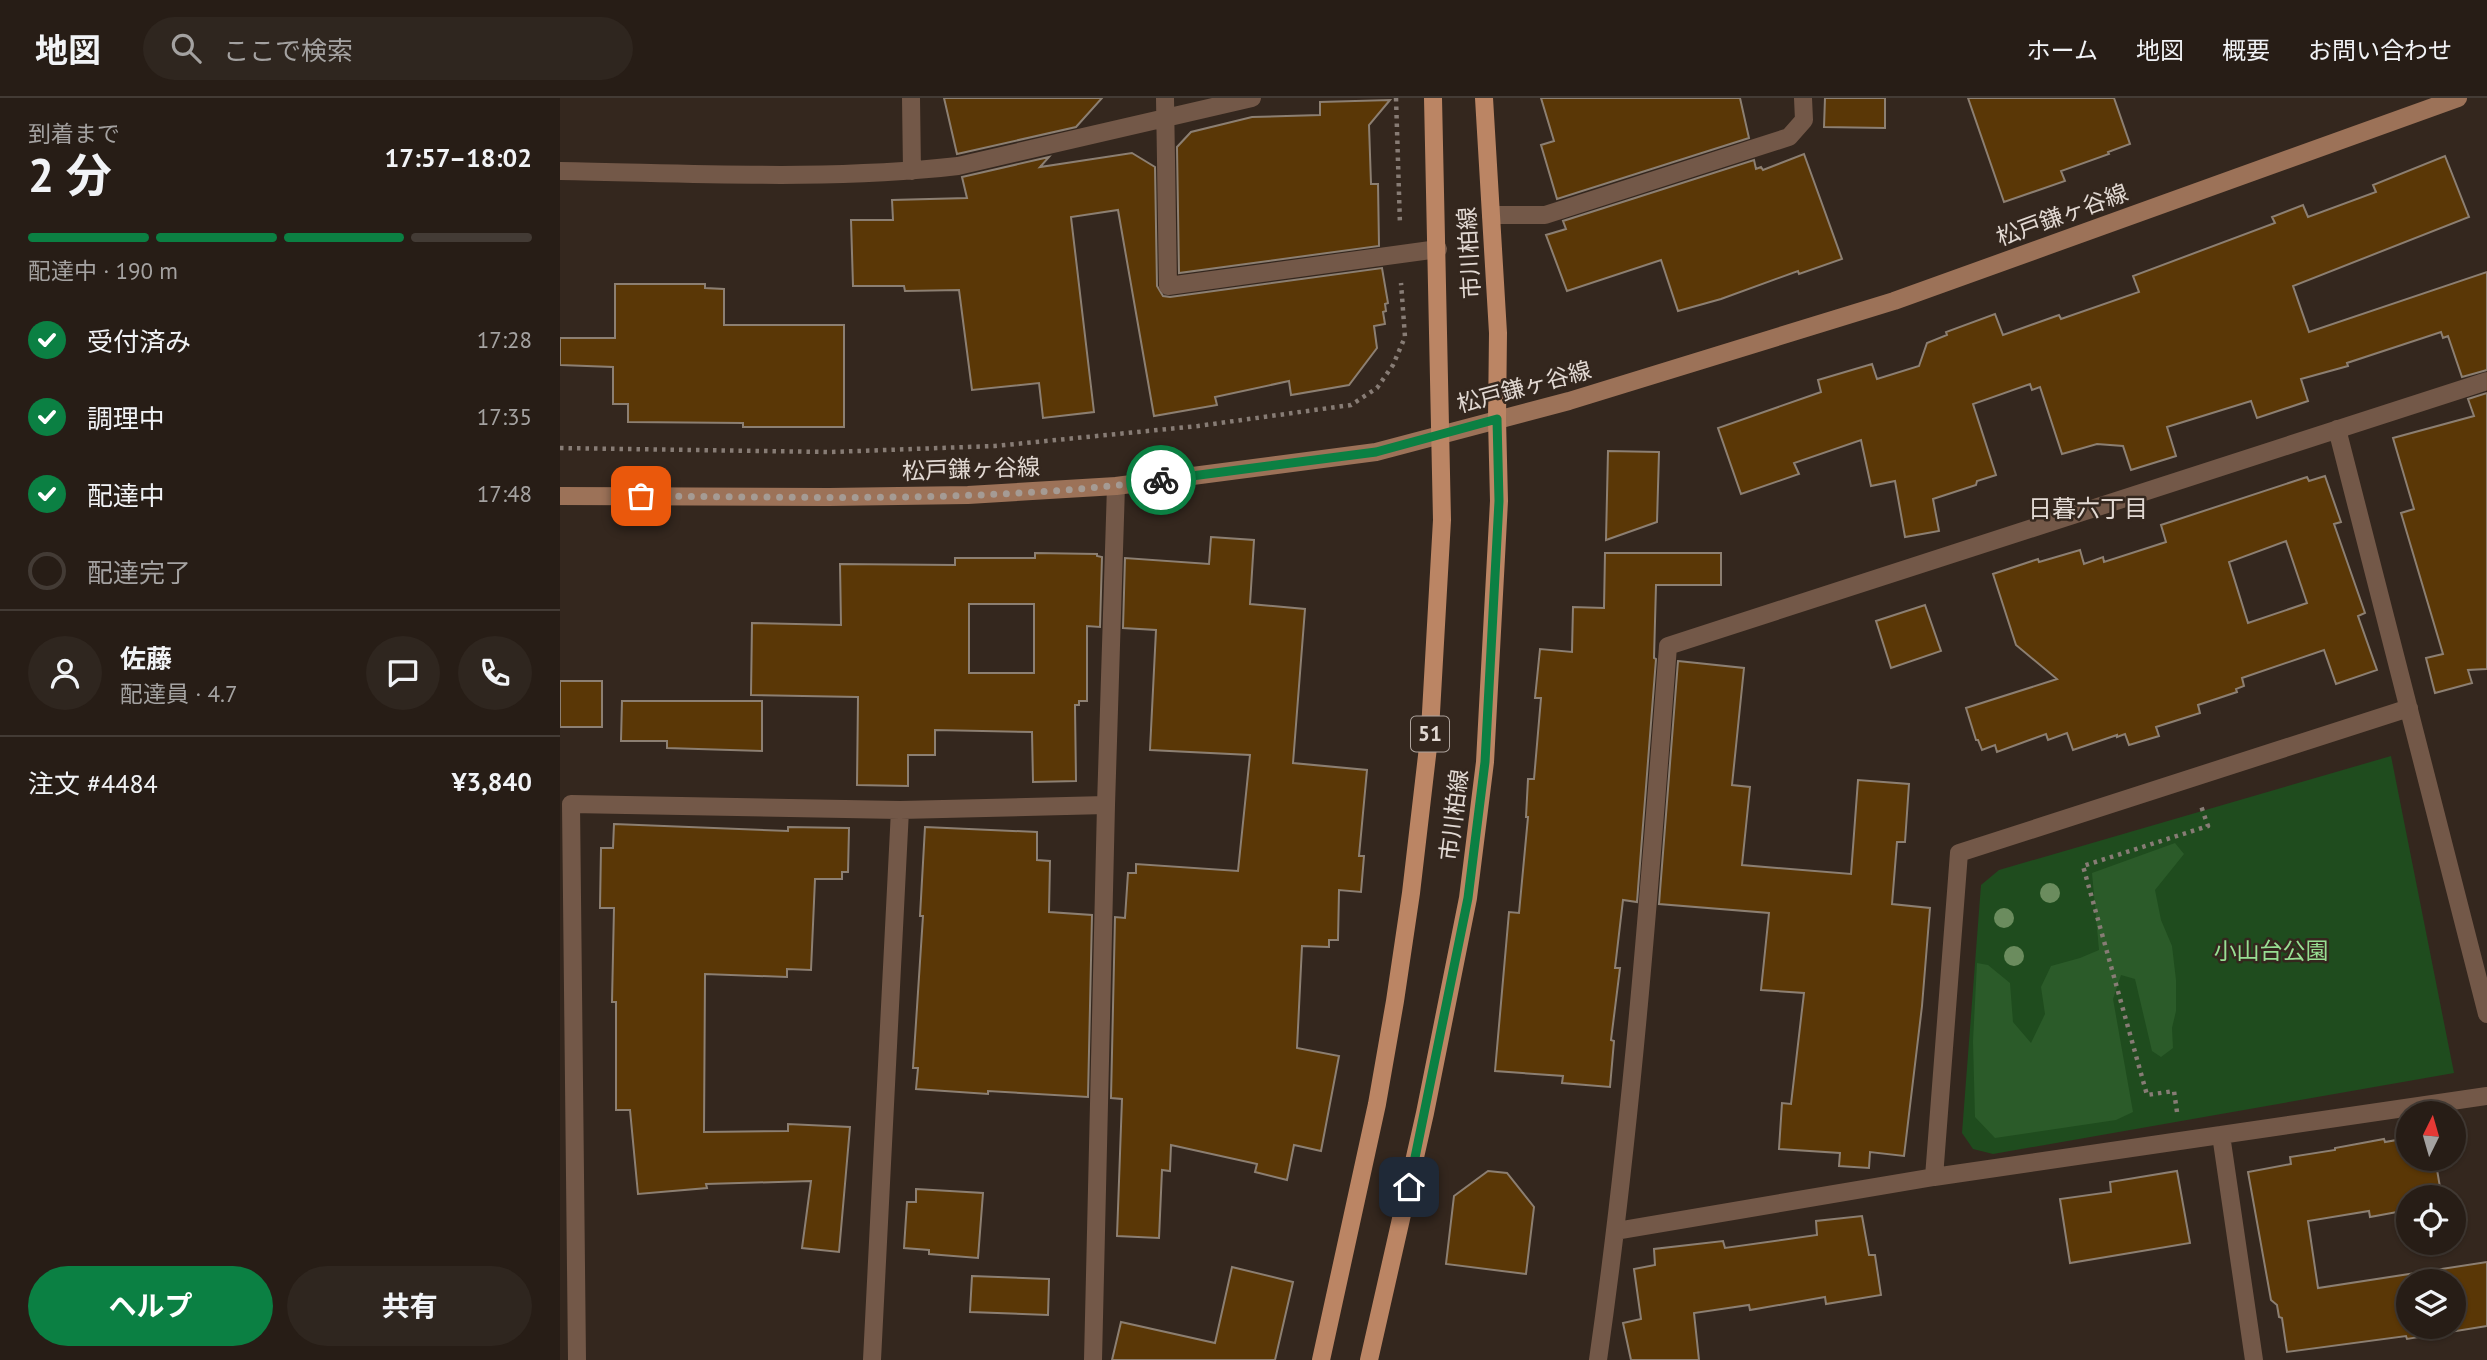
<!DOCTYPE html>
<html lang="ja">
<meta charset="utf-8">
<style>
body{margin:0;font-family:"PT Sans","Noto Sans JP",sans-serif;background:#2f261f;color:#f1f3f6;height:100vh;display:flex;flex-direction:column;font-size:26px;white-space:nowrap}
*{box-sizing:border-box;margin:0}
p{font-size:23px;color:#a4a2a1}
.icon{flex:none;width:38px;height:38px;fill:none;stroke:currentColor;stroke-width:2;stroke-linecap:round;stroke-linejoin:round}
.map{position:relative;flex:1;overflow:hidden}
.side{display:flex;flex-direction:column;background:#271d16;width:560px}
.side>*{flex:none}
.needle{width:46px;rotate:5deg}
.tools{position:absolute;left:1836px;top:1003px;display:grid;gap:14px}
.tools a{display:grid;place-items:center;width:70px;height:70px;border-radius:50%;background:#271d16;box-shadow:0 2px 5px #0004,0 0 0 2px #433b35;font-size:35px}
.pin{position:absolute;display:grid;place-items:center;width:60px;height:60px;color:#fff;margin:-30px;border-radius:14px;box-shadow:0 4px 10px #0006}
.courier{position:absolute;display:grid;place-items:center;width:70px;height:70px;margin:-35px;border:5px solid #0b8043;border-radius:50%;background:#fff;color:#222;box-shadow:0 2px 9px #0007}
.headline em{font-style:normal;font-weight:700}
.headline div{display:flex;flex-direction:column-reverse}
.headline{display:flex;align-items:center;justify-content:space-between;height:119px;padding:0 28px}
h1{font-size:46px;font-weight:700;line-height:52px}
.bar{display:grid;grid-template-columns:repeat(4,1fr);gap:10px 7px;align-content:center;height:84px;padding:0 28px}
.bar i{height:9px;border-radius:5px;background:#433b35}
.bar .on{background:#0b8043}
.bar p{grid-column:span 4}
.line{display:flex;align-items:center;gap:18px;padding:0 28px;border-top:2px solid #433b35}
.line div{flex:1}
.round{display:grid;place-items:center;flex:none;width:74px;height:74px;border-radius:37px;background:#2f261f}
ol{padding:0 28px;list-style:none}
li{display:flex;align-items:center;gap:21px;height:77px}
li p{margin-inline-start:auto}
li .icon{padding:7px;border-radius:50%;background:#0b8043;color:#fff;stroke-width:4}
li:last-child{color:#a4a2a1}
li i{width:38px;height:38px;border:4px solid #433b35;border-radius:50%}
.button{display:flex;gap:14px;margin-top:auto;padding:14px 28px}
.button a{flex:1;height:80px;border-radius:42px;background:#0b8043;color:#fff;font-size:28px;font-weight:700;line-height:80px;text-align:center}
.button a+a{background:#2f261f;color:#f1f3f6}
header{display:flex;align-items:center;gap:42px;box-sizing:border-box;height:98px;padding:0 35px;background:#271d16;border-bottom:2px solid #433b35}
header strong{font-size:33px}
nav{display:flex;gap:38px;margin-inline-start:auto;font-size:24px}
.search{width:490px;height:63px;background:#2f261f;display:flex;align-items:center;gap:18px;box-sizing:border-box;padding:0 24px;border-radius:38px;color:#a4a2a1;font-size:26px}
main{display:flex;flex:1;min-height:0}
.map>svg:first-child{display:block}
.green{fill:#1f4c1e}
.forest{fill:#2b5b29}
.building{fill:#5a3706;stroke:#8c7f72;stroke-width:2;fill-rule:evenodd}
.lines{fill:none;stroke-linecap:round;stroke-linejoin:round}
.path{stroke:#877c75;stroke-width:4.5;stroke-dasharray:3.5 5;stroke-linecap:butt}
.street{stroke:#735848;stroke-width:18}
.secondary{stroke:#9c7258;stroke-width:18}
.primary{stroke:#bb8564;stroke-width:18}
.tree{fill:#6b8c5e}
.done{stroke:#a59b94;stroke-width:7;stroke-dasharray:0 12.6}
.route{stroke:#0b8043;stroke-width:9}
.labels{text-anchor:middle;stroke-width:5;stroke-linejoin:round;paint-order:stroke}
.shield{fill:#34271e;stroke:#aea49d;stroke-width:2}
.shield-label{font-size:21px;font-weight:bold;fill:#e2d9d3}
.street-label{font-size:23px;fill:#e2d9d3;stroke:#34271e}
.park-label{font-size:23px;fill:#98df93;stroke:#34271e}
.neighbourhood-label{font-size:24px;fill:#e2d9d3;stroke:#34271e}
</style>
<header>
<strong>地図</strong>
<div class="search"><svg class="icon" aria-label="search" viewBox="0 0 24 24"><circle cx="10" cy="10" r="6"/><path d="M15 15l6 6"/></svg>ここで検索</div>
<nav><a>ホーム</a><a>地図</a><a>概要</a><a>お問い合わせ</a></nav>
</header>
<main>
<section class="side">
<div class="headline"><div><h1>2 分</h1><p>到着まで</p></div><em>17:57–18:02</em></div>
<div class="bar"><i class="on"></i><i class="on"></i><i class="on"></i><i></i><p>配達中 · 190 m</p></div>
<ol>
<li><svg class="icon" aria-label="check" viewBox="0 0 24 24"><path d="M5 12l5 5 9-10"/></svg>受付済み<p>17:28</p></li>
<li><svg class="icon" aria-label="check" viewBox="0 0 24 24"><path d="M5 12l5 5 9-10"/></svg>調理中<p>17:35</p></li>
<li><svg class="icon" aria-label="check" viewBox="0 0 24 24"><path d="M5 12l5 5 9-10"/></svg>配達中<p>17:48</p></li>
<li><i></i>配達完了</li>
</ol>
<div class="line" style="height:126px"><a class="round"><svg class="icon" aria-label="person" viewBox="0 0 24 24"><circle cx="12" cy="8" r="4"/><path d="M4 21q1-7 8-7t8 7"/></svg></a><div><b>佐藤</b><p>配達員 · 4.7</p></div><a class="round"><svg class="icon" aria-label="chat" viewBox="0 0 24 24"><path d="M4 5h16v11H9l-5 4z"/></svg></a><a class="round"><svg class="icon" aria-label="phone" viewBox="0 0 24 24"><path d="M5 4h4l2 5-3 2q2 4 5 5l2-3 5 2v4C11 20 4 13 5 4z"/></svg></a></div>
<div class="line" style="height:91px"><div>注文 #4484</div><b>¥3,840</b></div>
<div class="button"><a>ヘルプ</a><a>共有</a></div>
</section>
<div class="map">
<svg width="1927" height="1262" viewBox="0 0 1927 1262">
<rect width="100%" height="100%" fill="#34271e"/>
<path class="green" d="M1831,658L1894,975L1433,1056L1413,1051L1402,1035L1421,787L1439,772Z"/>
<path class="forest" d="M1615,745L1624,756L1595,792L1601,822L1612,848L1616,882V913L1612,930L1613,950L1601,959L1592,953L1575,881L1561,877L1553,901L1573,1014L1556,1022L1435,1040L1415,1019L1413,943L1417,865L1428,867L1450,885L1453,924L1471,945L1485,916L1481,889L1491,868L1520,860L1539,852L1532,775Z"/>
<path class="building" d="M384,0H542L516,29L397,56Z
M981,0H1180L1189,40L997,101L981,47L994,43Z
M1265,0H1325V30L1264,29Z
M1408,0H1554L1570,46L1548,54L1549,56L1501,73L1505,83L1444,104Z
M830,2L809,27L811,86H818L819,148L619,175L617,49L631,34L692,19L760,17V4Z
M572,55L595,69L597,188L603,198L610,199L822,170L828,205L825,206L826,213L823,214L825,226L814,228L817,250L789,287L731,297L729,283L655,299L657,307L594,318L558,112L511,119L534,314L483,320L479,285L412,292L399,192L345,193L344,188H293L291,122H333L332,102L407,100L402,79L489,59L480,69Z
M1244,56L1282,161L1239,176L1238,173L1161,201L1118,213L1101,162L1007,193L986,137L1006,131L1003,123L1194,62L1196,71L1201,69L1203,72Z
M1885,58L1909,119L1733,188L1749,234L1927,174V272L1902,279L1888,238L1883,240L1881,234L1787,265L1788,268L1741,281L1748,303L1697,320L1691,303L1607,329L1616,358L1571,372L1563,348L1537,346L1502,356L1480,289L1472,292L1470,286L1413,306L1436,377L1417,383L1416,387L1373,401L1379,433L1345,439L1335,383L1311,388L1301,342L1234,365L1239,376L1181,396L1158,330L1261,294L1258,282L1312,266L1317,281L1359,268L1367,245L1387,237L1386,234L1435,216L1443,237L1499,217L1501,221L1579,194L1573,178L1715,125L1712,119L1743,107L1748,119L1816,94L1813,87Z
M55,186H145V190L164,191V227H284V329H183V325L68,324V306H53V269L0,267V240H55Z
M1927,295V571L1908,572L1912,585L1875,595L1866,560L1883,556L1841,415L1854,411L1833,340L1914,318L1908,301Z
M1048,353L1099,354L1097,424L1046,442Z
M1765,378L1781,424L1774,426L1805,515L1798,518L1817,572L1776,586L1764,552L1682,580L1684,588L1676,591L1677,594L1638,607L1640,615L1596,629L1599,638L1569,647L1565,636L1557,639V637L1513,652L1507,635L1488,642L1486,636L1437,654L1435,647L1422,652L1418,642H1416L1406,610L1497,581L1456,547L1433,476L1478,461L1479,464L1520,452L1524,466L1543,459L1544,464L1606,444L1601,427L1747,379L1749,383ZM1726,443L1747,505L1688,525L1669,464Z
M651,439L694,442L690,506L745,511L733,665L807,672L799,758H804L801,794L779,792L778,842H769V849L742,848L737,950L779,958L761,1053L734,1047L727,1082L695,1074L697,1066L611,1047L610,1073L602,1072L599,1140L557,1138L562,1001L551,1000L555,819L565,820L568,775H576V766L678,773L690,657L590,652L596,532L563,530L565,460L649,466Z
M475,455L537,456V458L542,459L540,529L527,528V603H519V607H515L516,683L473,684L472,634L375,632V657H348V688L297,687L298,599L191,597L192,525L281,527L280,466L395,467V460H475ZM409,506H474V575H409Z
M1045,455H1161V487H1096L1094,560L1096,561L1077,804L1063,802L1055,870H1060L1051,942L1054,943L1050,989L1002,985L1003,978L935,973L949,814L959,815L968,719H966L968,681H974L981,600H975L980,551L1012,554L1013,509L1044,510Z
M1365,507L1381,553L1331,570L1316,523Z
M1118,563L1184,570L1172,687L1190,689L1182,767L1291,776L1298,682L1349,686L1345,744H1337L1332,806L1370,810L1362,908L1344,1058L1310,1054L1309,1070L1279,1068L1280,1055L1219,1051L1222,1005L1231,1006L1244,895L1201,892L1209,815L1099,806Z
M0,583H42V629H0Z
M62,603H202V653L107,650V643H61Z
M54,726L228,733V729L289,730L288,774H282V781H255L251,872L227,871V879L145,876L144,1034L228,1033V1026L290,1029L279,1154L242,1150L251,1083L146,1086L147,1090L78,1096L70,1012H56V904H52L54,810H40L41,750H53Z
M365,729L477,734V762L490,763L489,814L532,817L528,999L428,993V996L356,991L358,970H353L363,818H360Z
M1848,1040V1060H1875L1881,1095L1848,1099V1112L1810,1119L1809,1113L1748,1123L1758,1190L1927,1164V1228L1847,1241L1846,1238L1727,1254L1722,1220L1719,1219L1717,1207L1711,1202L1688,1074L1731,1066L1730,1059L1775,1052V1050L1824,1041L1825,1044ZM1848,1183H1894V1228H1848Z
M928,1073L947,1075L974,1109L966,1176L886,1166L894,1098Z
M1617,1073L1630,1145L1510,1165L1500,1101L1551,1094L1550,1084Z
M356,1091L423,1095L418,1160L369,1156V1152L344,1150L347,1104H356Z
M1302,1118L1309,1157H1315L1321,1197L1266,1206L1265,1199L1190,1212L1189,1207L1134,1215L1139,1262H1071L1063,1225L1081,1221L1074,1171L1095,1167L1094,1151L1163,1143L1165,1150L1257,1137L1256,1123Z
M672,1169L733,1184L715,1262H552L561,1224L655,1245Z
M412,1178L489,1181L488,1217L410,1214Z"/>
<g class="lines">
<path class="path" d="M836,0L840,127
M0,350L271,354L435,348L638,328L791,307L817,290L833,267L845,239L841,185
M1617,1014L1614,993L1587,997L1523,768L1648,728L1640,705"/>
<path class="street" d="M351,0L352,73
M605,0L608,188L878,151
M0,73C132,75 266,83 398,68L692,0
M931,117H985L1229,39L1244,22L1243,0
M1777,331L1927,916
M340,712L546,707
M1661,1037L1694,1262
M1374,1079L1399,755L1849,610
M1056,1133L1374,1079L1927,998
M17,1262L11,706L340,712L312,1262
M533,1262L546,707L556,388
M1038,1262C1072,1025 1090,786 1108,548L1927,283"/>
<path class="secondary" d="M0,398L269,399L408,397L556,388L816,354L1009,303L1334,203L1898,0"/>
<path class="primary" d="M761,1262L817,1006L835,903L851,795L870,632L882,422L873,0
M809,1262L865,1015L908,800L925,664L939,403L937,321L938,235L924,0"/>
</g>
<g class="tree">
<circle cx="1490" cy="795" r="10"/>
<circle cx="1444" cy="820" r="10"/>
<circle cx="1454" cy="858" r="10"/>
</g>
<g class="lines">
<path class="done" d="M81,398C254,399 429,405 601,382"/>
<path class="route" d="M601,382L816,354L937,321L939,403L925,664L908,800L849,1089"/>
</g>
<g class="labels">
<rect class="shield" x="851" y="618.5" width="38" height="35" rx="5"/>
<g class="shield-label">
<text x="870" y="643">51</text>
</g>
<g class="street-label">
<text transform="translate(1502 117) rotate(-20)" y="8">松戸鎌ヶ谷線</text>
<text transform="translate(909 155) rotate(-93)" y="8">市川柏線</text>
<text transform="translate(964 289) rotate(-15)" y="8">松戸鎌ヶ谷線</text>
<text transform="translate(411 371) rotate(-2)" y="8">松戸鎌ヶ谷線</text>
<text transform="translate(894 717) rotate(-83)" y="8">市川柏線</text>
</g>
<g class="park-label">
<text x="1711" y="861">小山台公園</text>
</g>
<g class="neighbourhood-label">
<text x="1528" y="419">日暮六丁目</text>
</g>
</g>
</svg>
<div class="tools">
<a><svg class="needle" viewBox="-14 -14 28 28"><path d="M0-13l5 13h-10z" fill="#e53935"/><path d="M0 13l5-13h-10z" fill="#a4a2a1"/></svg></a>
<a><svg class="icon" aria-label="locate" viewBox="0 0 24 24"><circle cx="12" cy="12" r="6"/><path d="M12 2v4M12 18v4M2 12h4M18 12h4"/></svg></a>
<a><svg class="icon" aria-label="layers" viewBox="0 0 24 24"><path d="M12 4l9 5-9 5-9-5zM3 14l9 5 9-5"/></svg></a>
</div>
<div class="pin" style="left:81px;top:398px;background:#ea580c"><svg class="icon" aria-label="bag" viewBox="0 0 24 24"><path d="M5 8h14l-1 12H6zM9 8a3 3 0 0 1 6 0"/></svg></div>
<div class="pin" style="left:849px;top:1089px;background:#1f2937"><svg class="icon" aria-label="home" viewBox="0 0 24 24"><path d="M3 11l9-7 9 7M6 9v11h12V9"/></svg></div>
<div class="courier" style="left:601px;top:382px"><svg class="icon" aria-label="bike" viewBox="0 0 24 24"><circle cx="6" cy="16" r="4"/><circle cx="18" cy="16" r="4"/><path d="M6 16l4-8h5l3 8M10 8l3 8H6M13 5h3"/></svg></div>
</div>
</main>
